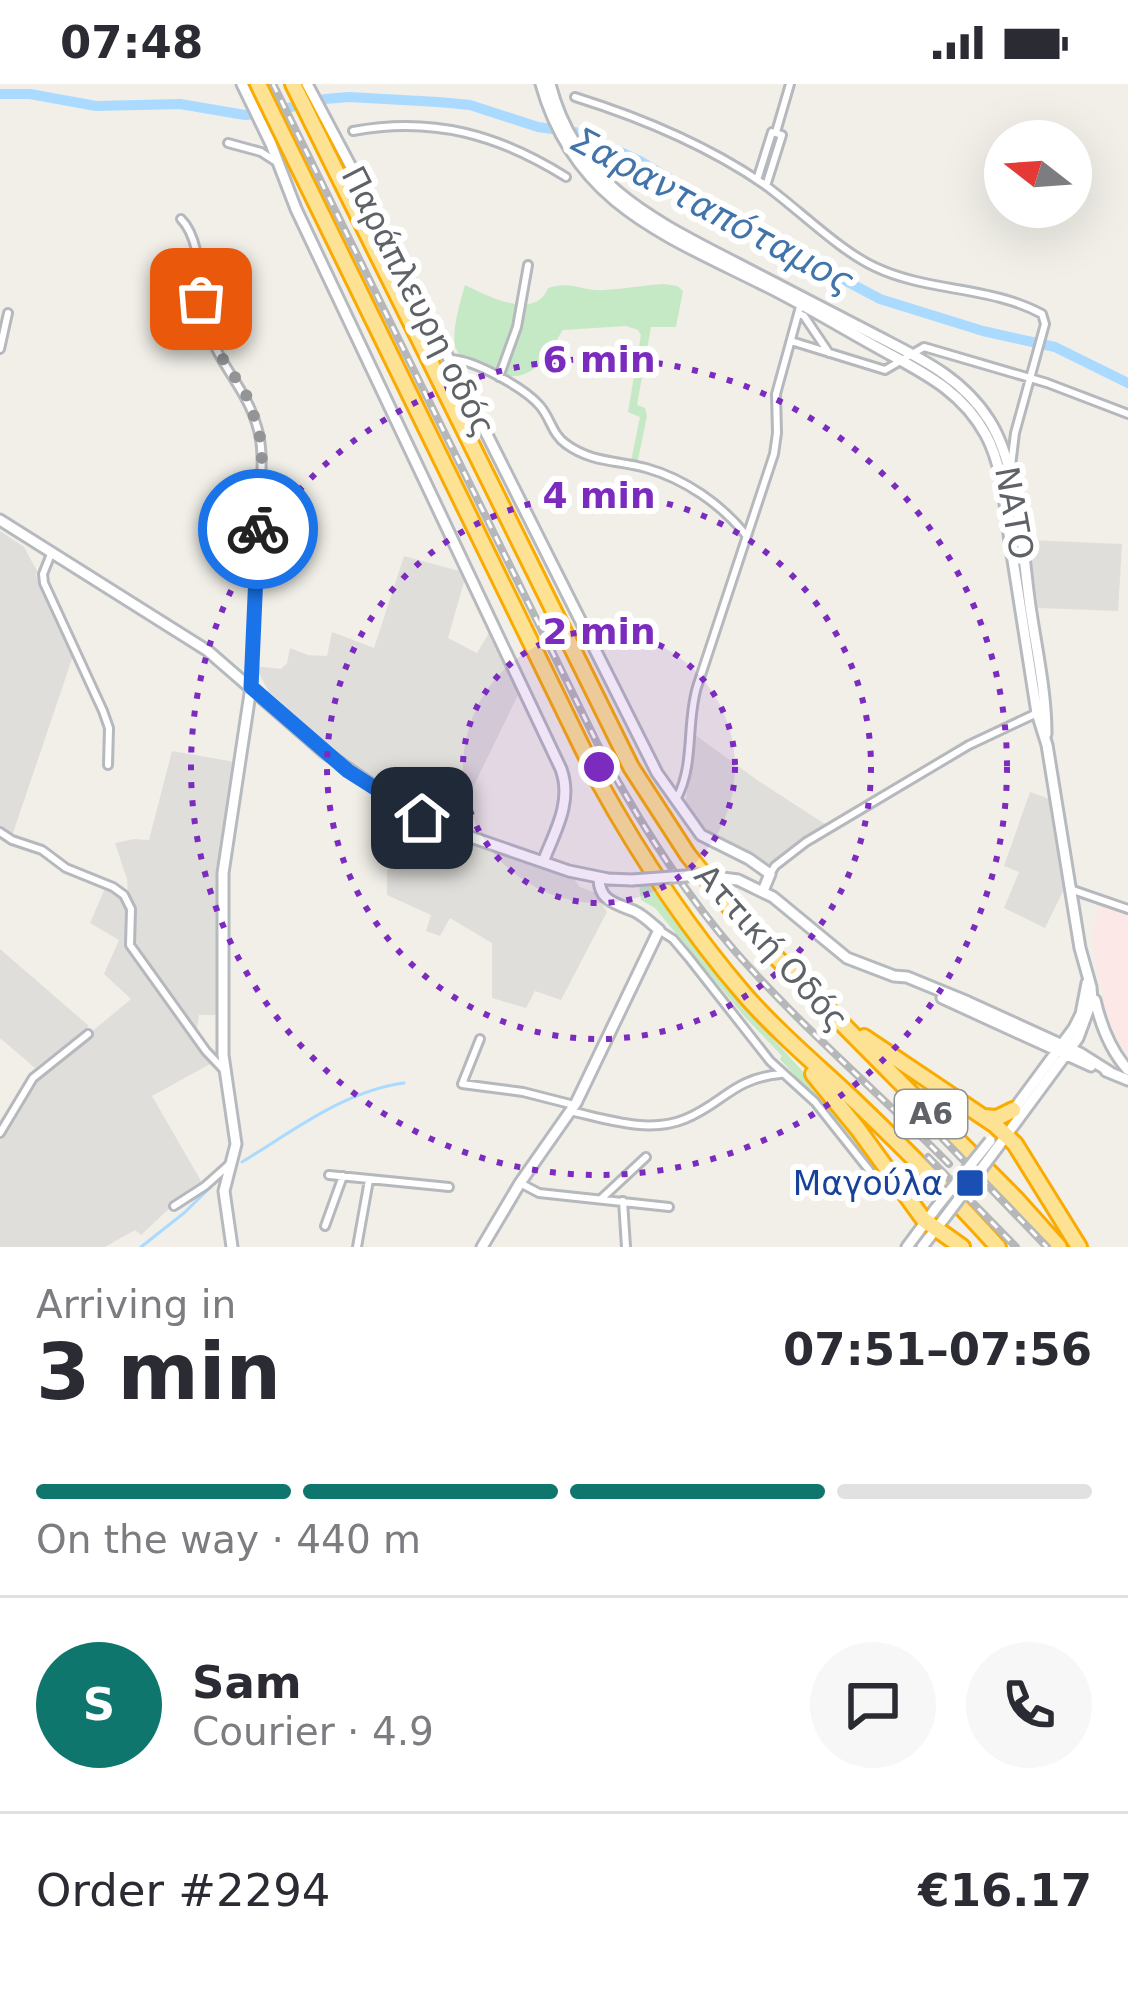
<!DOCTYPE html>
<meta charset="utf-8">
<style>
body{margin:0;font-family:"DejaVu Sans",sans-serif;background:#f7f7f7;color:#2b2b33;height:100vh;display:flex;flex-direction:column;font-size:45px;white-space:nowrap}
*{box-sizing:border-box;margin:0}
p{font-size:39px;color:#7c7c81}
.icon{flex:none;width:66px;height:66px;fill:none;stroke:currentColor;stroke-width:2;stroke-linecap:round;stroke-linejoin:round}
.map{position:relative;height:1163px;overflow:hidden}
.sheet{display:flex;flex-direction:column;background:#fff;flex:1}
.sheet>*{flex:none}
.needle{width:78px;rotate:287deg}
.controls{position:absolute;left:984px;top:36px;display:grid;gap:24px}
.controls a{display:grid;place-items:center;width:108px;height:108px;border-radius:50%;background:#fff;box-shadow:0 12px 48px #0002;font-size:60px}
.pin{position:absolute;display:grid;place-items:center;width:102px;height:102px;color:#fff;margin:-51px;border-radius:24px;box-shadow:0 6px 18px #0006}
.courier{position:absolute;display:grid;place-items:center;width:120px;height:120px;margin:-60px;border:9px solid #1a73e8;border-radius:50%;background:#fff;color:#222;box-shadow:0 3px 15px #0007}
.summary em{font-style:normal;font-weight:700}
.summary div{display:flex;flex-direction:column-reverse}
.summary{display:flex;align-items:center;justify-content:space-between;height:204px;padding:0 36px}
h1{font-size:78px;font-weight:700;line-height:90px}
.bar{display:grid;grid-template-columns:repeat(4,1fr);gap:18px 12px;align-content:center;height:144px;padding:0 36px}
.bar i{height:15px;border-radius:9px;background:#e1e1e2}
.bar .active{background:#0f766e}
.bar p{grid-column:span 4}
.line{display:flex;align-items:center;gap:30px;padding:0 36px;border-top:3px solid #e1e1e2}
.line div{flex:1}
.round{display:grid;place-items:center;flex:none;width:126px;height:126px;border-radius:63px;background:#f7f7f7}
.status{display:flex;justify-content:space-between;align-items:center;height:84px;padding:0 60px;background:#fff;direction:ltr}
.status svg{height:33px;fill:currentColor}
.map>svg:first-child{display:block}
.industrial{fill:#e0deda}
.medical{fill:#fce8e6}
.green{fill:#c5e8c5}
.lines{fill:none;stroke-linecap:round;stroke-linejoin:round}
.stream{stroke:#aadaff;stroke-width:3}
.river{stroke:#aadaff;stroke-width:10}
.street-casing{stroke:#b5b8bc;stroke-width:12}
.secondary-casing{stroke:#b6babf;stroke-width:15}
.highway-casing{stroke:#f9ab00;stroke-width:20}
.street{stroke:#fff;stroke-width:6}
.secondary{stroke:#fff;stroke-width:9}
.highway{stroke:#fde293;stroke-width:14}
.rail-casing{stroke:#b6b7b8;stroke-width:8}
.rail{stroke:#fff;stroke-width:3;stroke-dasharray:9;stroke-linecap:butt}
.secondary-bridge-casing{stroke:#b6babf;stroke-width:15;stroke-linecap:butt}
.secondary-bridge{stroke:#fff;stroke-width:9}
.done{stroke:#929495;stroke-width:12;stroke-dasharray:0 21.6}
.route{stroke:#1a73e8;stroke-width:15}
.ring{fill:none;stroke:#7b2cbf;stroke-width:6;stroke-dasharray:6 12}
.transit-dot{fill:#1a4fb4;stroke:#fff;stroke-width:4.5}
.labels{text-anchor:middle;stroke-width:12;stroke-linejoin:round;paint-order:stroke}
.shield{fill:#fff;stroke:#8f9295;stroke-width:3}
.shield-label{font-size:30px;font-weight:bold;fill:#5f6368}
.street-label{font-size:33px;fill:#5f6368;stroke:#fff}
.transit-label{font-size:33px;fill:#164399;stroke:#fff;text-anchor:end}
.water-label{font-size:36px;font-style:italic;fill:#4174aa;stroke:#fff}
.centre{fill:#7b2cbf;stroke:#fff;stroke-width:6}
.ring-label{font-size:36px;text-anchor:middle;font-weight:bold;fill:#7b2cbf;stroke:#fff;stroke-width:12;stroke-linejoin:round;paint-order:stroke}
</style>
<div class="status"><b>07:48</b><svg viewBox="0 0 49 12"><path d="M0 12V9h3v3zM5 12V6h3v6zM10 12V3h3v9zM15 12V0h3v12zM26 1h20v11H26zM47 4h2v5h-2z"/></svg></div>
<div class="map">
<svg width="1128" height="1163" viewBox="0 0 1128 1163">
<rect width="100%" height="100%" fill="#f1efe8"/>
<path class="industrial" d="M0,447L24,463L37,487L36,492L73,572L12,752L0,744Z
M1029,456L1122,460L1118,527L1038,524Z
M404,472L459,487L464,498L448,554L477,569L489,549L518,611L456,738L419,721L346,676L269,608L255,582L281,585L287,579L290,564L308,571L327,572L332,548L374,564Z
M694,650L760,698L828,742L769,780L710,749L689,726L686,716Z
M172,667L235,678L225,762L216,789L220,852L217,931H199L197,944L189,948L212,979L152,1012L201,1097L168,1119L171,1123L141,1151L135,1146L105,1163H0V1056L37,993L131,915L104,890L119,856L90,839L105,804L118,811L129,828L127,795L115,759L134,755L149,756Z
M1030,708L1050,715L1066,801L1045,844L1004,824L1019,788L1004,782Z
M429,745L574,795L580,803L594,808L607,828L561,916L535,907L526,924L492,914V859L450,834L440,852L426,847L431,831L387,811V786Z
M0,865L89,942L35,984L0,954Z"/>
<path class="medical" d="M1100,821L1128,831V969L1121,962L1108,934L1096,881L1092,852Z"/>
<path class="green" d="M664,200L677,202L683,207L676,243H651L637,321L645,324L647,332L637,380L596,372L604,370L631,377L640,333L628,328L641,251L638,246L626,242L563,246C555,256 553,269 543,278C512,304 502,289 473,277C465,274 462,275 457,267C449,253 461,216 465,201C487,212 536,237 548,204C573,196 582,208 605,206C625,205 644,201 664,200Z
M639,801H649L724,901L827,1014L882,1088L870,1084L826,1026L780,975L782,972L744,932L655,824L641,816Z"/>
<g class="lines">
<path class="stream" d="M242,1078C293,1047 344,1007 404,999
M141,1163L184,1129L222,1092"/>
<path class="river" d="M0,10H30L96,22L180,20L245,31L262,30L325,15L349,13L438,18L470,21L538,43L580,49L640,77L799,172L880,215L983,247L1055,263L1128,299"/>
<defs>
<path id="street" d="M575,13C642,34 707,61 765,101C798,125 840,167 875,183C927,208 991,202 1042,230L1045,240L1015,349L1011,382
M353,47C433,32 499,51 566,93
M776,48L790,0
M228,59L261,68L275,77
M757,96L772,48L782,51L766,102
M181,135C203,157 199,208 207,240C217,281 247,303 258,346C265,372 260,402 259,429C256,487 255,545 251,603
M799,230L804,232L829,269
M791,257L885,286L924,263L1047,299L1128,330
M0,265L8,229
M451,275C474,276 525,304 540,322C551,335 552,350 566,360C592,379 617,376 646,384C685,395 721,420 746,451
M499,293L517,243L528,181
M51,470L43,490L44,499L103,627L109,644L108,681
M677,714C695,679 686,640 697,603L774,370L777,349L776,310L801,219
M0,748L12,756L42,766L66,784L113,803L124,811L131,825L130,861L206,967L224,986
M770,790L775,782L806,758L969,661L1037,629
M1070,805L1128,825
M659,846L673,855L689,874L770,977L815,1018L869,1086
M480,955L462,1000L523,1008L574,1021
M570,1027C606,1035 649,1050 685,1035C724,1019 732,995 780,990
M0,1049L33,994L88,950
M329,1091L449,1103
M520,1099L539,1109L669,1123
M601,1115L646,1073
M623,1117L626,1163
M174,1122L205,1102L232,1078
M325,1142L343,1092
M357,1163L369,1096"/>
<path id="secondary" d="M242,0L271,60L296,125L561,685C573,718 555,747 543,778
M307,0L376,130L657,689L701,751L749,775L770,790L763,807
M541,0C574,118 662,150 762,200C803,220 842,244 882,266C924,289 962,307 986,351C1003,383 1005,422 1010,457C1019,515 1028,572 1037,629L1047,661L1080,864L1091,903L1092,916L1078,954L997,1064
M550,0C575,99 651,135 734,178C780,202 826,226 873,250C917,273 961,292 989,336C1019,383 1022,466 1030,522C1036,564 1046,607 1046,650
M0,436L208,567L324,668L410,727L462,750L569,787L608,795L632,796
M738,796L773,813L847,874L894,892L907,893L968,918L1080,969L1110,988
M942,914L1091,982
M1095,916C1101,942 1111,967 1128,986
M1106,987L1128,996
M1012,1028L1074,944L1081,930L1087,899
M232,1163L224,1107L236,1060L223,971V789L251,603
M482,1163L520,1099L576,1019L659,846C651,839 643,831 634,827C615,819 599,817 599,794
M907,1163L936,1124
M922,1163L946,1132"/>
<path id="highway" d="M258,0L599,698C640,772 689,846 744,910C779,950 819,983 857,1019C905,1065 953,1113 998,1163
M293,0L631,683L688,771L745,842L1016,1115L1059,1163
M864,953L995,1041L1015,1060L1079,1163
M813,990L858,1045L924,1136L962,1163
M984,1033L997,1034L1013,1026"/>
</defs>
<use href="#street" class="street-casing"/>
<use href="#secondary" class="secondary-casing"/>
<use href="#highway" class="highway-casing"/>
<use href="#street" class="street"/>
<use href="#secondary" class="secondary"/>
<use href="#highway" class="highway"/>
<defs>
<path id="rail" d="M273,0L601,667C639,737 681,805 734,866C800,942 878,1008 949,1080
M943,1055L1047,1163
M928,1073L1016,1163"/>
</defs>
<use href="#rail" class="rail-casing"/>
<use href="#rail" class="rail"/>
<defs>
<path id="secondary-bridge" d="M632,796L699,791L738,796
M936,1124L990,1057
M946,1132L997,1064"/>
</defs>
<use href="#secondary-bridge" class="secondary-bridge-casing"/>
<use href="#secondary-bridge" class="secondary-bridge"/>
</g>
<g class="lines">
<path class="done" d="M201,215L214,262L245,308L259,346L262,370L258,445"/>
<path class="route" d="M258,445L251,603L348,687L422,734"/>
</g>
<circle cx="599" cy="683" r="136" fill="#7b2cbf" fill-opacity=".12"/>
<g class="ring">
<circle cx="599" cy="683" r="136"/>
<circle cx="599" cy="683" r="272"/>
<circle cx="599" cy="683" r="408"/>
</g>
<rect class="transit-dot" x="955" y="1084" width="30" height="30" rx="6"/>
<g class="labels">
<rect class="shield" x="895" y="1006" width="72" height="48" rx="9"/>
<g class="shield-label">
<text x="931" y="1040">Α6</text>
</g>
<g class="street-label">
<text transform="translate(419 217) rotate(63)" y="12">Παράπλευρη οδός</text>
<text transform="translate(1015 429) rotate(80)" y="12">ΝΑΤΟ</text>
<text transform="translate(772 863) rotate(48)" y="12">Αττική Οδός</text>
</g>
<g class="transit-label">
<text x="943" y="1111">Μαγούλα</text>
</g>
<g class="water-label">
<text transform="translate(713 126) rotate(28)" y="13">Σαρανταπόταμος</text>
</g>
</g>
<circle cx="599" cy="683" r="18" class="centre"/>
<g class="ring-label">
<text x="599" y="288">6 min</text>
<text x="599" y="424">4 min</text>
<text x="599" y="560">2 min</text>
</g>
</svg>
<div class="controls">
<a><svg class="needle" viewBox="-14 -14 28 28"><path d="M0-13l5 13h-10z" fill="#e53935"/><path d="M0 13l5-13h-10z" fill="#7c7c81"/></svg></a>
</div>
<div class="pin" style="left:201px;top:215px;background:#ea580c"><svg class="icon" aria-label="bag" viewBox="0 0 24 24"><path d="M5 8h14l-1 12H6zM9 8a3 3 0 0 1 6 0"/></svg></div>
<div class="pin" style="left:422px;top:734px;background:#1f2937"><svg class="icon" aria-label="home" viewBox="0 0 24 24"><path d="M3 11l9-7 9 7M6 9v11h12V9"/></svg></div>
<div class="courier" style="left:258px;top:445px"><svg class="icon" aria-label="bike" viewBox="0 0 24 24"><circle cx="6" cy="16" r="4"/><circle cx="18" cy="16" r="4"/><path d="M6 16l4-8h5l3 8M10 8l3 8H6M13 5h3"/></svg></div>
</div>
<section class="sheet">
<div class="summary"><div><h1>3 min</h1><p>Arriving in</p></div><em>07:51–07:56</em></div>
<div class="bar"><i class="active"></i><i class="active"></i><i class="active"></i><i></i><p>On the way · 440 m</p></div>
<div class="line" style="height:216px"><b class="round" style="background:#0f766e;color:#fff">S</b><div><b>Sam</b><p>Courier · 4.9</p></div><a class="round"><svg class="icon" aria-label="chat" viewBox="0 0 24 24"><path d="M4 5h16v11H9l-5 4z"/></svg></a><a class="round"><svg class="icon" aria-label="phone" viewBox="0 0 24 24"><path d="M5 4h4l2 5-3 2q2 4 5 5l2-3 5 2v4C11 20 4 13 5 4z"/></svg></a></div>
<div class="line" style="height:156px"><div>Order #2294</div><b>€16.17</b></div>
</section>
